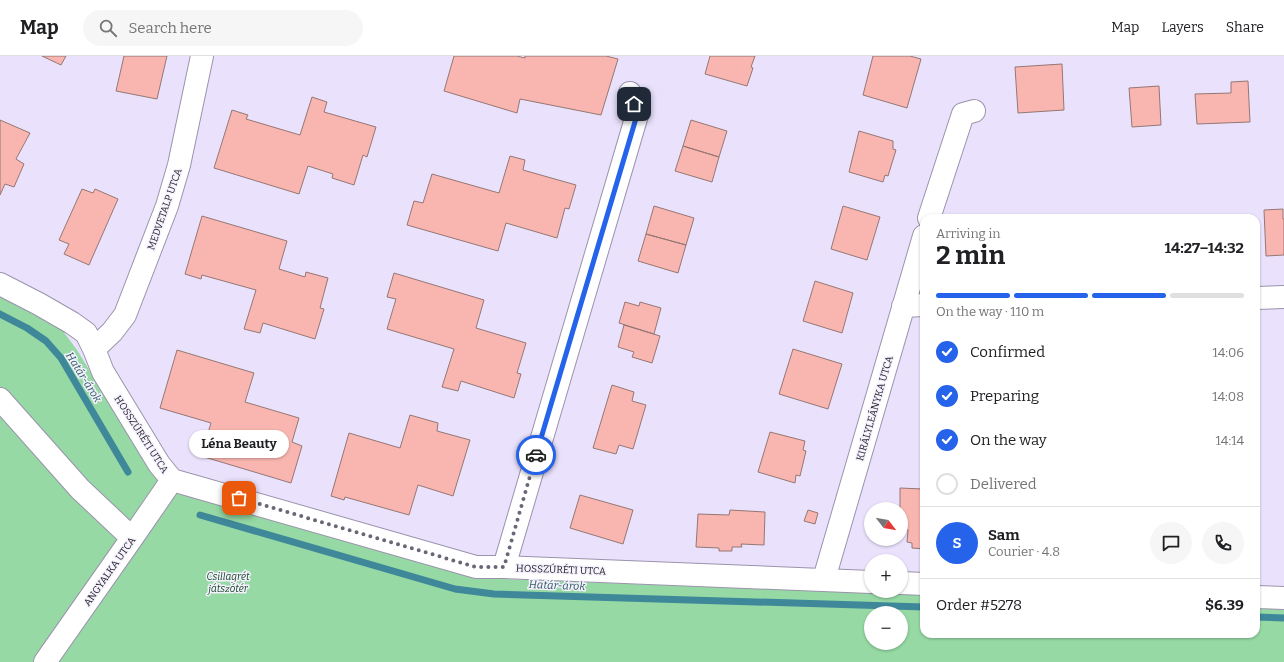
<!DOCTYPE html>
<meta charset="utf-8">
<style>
body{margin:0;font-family:Bitter,serif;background:#f6f6f6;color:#202124;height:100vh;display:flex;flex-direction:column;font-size:15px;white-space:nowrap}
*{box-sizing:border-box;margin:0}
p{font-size:13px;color:#757577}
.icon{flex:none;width:22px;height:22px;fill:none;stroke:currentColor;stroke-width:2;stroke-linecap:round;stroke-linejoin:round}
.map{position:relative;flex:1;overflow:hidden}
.sheet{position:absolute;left:920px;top:158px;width:340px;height:424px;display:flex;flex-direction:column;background:#fff;border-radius:12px;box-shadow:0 1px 3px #0004}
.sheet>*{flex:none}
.needle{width:26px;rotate:121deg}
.tools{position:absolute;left:864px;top:446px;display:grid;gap:8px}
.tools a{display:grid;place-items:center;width:44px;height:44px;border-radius:50%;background:#fff;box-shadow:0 1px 3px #0004;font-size:20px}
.pin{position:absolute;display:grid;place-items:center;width:34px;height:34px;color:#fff;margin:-17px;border-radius:8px;box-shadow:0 2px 6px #0006}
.courier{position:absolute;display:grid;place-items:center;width:40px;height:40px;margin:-20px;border:3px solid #2563eb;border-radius:50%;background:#fff;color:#222;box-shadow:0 1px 5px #0007}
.bubble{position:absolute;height:28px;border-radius:14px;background:#fff;box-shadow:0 1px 3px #0004;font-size:13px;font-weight:700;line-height:28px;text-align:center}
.summary em{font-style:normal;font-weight:700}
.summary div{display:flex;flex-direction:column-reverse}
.summary{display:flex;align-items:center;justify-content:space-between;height:68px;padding:0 16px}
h1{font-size:26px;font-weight:700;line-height:30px}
.bar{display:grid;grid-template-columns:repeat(4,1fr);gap:6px 4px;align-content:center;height:48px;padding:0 16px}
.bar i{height:5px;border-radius:3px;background:#e0e0e0}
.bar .current{background:#2563eb}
.bar p{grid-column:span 4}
.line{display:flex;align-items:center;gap:10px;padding:0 16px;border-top:1px solid #e0e0e0}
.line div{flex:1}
.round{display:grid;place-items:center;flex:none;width:42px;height:42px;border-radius:21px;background:#f6f6f6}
ol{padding:0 16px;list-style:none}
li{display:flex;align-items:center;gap:12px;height:44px}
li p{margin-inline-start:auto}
li .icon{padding:4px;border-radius:50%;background:#2563eb;color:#fff;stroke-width:4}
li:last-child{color:#757577}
li i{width:22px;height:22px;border:2px solid #e0e0e0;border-radius:50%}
header{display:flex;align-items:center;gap:24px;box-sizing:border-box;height:56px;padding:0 20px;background:#fff;border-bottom:1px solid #e0e0e0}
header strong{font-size:19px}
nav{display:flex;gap:22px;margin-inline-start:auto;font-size:14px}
.search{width:280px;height:36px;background:#f6f6f6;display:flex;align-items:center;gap:10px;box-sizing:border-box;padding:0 14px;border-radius:22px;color:#757577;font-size:15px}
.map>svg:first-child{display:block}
.green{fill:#96d9a5;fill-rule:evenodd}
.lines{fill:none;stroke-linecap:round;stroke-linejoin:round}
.stream{stroke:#3e8899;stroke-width:7}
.building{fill:#f9b5af;stroke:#957774}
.minor-casing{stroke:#9b93ac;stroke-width:24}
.minor{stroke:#fff;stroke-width:22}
.done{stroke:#6b6676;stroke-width:4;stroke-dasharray:0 7.2}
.route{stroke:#2563eb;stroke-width:5}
.labels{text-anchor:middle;stroke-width:3;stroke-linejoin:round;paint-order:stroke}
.street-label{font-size:10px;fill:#26232d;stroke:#f5f2fd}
.park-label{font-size:10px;font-style:italic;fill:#134524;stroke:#f5f2fd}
.water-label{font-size:11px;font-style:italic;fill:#2b5962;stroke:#f5f2fd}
</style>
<header>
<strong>Map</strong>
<div class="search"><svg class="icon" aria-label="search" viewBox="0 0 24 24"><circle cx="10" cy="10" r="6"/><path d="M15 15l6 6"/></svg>Search here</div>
<nav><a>Map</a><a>Layers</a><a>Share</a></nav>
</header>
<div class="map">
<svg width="1284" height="606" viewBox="0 0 1284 606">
<rect width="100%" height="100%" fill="#eae2fd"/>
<path class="green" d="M0,239L60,271L77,294L151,414L476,522L924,539V578H1256V552L1284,553V606H0ZM871,557H901V587H871Z"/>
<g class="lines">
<path class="stream" d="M0,258L27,272L46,285L61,302L128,416
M200,459L455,533L494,538L924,551
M1256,561L1284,562"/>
</g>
<path class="building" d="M42,0H66L61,9Z
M124,0H167L157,43L116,35Z
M454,0H517L525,2V0H606L618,3L601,59L520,43L517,57L444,35Z
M710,0H755L751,11L753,12L747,30L705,18Z
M873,0H910L921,3L907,52L863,39Z
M1062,8L1064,54L1018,57L1015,11Z
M1248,25L1250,66L1197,68L1195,38L1231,37V26Z
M1159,30L1161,69L1132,71L1129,32Z
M312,41L327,46L324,56L376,71L367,101L363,99L354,129L332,122L333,118L308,110L299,138L214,112L232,54L248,59L246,63L300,79Z
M0,64L30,77L16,103L24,108L14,131L5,128L0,139Z
M691,64L727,75L719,101L683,90Z
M859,75L893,85V93L896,94L888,120L885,119L883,126L849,116Z
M683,90L719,101L712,126L675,115Z
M510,100L525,104L523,114L576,129L569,153L565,152L557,182L506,167L498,195L407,169L414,145L423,147L432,118L499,137Z
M82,133L93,137L95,133L118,143L89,209L64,198L69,188L59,184Z
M654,150L694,162L686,189L646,178Z
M843,150L880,161L867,204L831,193Z
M1283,153V163H1284V199L1266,200L1264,154Z
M202,160L287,185L279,213L305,221L306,216L328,222L320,252L324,253L315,283L263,267L260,277L244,273L256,234L202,219L201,223L185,218Z
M646,178L686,189L678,217L638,205Z
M394,217L484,244L476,272L526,287L517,317L521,318L514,342L461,325L458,335L442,331L454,293L387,273L396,243L387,241Z
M815,225L853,237L842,277L803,265Z
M625,246L639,250L640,246L661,252L654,278L619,267Z
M624,269L660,280L652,307L632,301L634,296L618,291Z
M793,293L842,308L828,353L779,338Z
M177,294L254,317L245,346L299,362L292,386L302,390L291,427L201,400L211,367L160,352Z
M612,329L634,336L632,345L646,349L633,393L619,389L616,398L593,392Z
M410,359L438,367L437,375L470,384L453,440L418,429L409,459L345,441L344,444L331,440L349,377L400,392Z
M770,376L805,385L803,394L806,395L800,420L796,419L795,427L758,416Z
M923,428L924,493L912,492V487L907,486L908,474H903V460H901V453H900V432L923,433Z
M580,439L633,454L623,488L570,472Z
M730,454L765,456L764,489L741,488L742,491H732V495H719V492L696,491L698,458L729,459Z
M808,454L818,457L815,468L804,465Z"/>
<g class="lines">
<defs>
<path id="minor" d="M929,162L963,58L974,55
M0,228L39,248L72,267L86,277L94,293L103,316L159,408L172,424L476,511H504L871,526
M1256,242L1284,241
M903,250L924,249
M94,293L112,276L125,259L167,150L179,109L202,0
M0,343L80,433L132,482
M504,511L637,59L630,37
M824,523L924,180
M901,527L924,528
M1256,541L1284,542
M45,606L132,482L172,424"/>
</defs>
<use href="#minor" class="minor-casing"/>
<use href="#minor" class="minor"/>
</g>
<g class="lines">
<path class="done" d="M239,442L476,511H504L536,399"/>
<path class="route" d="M536,399L637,59L634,48"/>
</g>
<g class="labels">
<g class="street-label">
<text transform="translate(164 153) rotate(-71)" y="4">MEDVETALP UTCA</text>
<text transform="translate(874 352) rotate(-74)" y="4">KIRÁLYLEÁNYKA UTCA</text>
<text transform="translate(142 378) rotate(57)" y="4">HOSSZÚRÉTI UTCA</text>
<text transform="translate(561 513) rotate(2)" y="4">HOSSZÚRÉTI UTCA</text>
<text transform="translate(109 515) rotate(-55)" y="4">ANGYALKA UTCA</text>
</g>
<g class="park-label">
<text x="228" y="524">Csillagrét<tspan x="228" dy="12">játszótér</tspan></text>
</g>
<g class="water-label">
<text transform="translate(84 321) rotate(58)" y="4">Határ-árok</text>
<text transform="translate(557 529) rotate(2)" y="4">Határ-árok</text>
</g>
</g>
</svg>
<div class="tools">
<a><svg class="needle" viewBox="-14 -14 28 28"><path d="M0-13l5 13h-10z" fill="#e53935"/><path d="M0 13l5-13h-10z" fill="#757577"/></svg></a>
<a>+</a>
<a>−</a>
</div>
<div class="pin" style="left:239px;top:442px;background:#ea580c"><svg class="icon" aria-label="bag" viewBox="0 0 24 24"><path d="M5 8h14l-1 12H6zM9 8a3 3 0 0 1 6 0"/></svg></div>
<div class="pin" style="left:634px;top:48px;background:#1f2937"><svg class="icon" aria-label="home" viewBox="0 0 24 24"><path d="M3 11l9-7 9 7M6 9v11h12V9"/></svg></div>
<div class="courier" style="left:536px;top:399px"><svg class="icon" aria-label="car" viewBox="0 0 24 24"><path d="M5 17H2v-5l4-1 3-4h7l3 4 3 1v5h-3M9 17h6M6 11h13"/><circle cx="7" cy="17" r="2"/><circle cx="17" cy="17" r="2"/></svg></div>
<div class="bubble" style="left:189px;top:374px;width:100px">Léna Beauty</div>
<section class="sheet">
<div class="summary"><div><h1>2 min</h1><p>Arriving in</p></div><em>14:27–14:32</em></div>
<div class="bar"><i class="current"></i><i class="current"></i><i class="current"></i><i></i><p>On the way · 110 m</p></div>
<ol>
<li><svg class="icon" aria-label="check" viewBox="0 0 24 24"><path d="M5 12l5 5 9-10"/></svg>Confirmed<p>14:06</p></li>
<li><svg class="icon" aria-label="check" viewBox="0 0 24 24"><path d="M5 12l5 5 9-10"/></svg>Preparing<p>14:08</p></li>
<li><svg class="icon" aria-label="check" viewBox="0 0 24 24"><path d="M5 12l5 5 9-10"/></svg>On the way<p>14:14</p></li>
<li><i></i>Delivered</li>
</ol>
<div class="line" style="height:72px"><b class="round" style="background:#2563eb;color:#fff">S</b><div><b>Sam</b><p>Courier · 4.8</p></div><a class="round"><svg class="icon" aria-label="chat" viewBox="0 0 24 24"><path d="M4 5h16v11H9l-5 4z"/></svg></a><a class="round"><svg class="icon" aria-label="phone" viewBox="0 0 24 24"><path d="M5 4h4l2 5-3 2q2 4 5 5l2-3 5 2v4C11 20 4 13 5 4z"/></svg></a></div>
<div class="line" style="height:52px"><div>Order #5278</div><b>$6.39</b></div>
</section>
</div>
